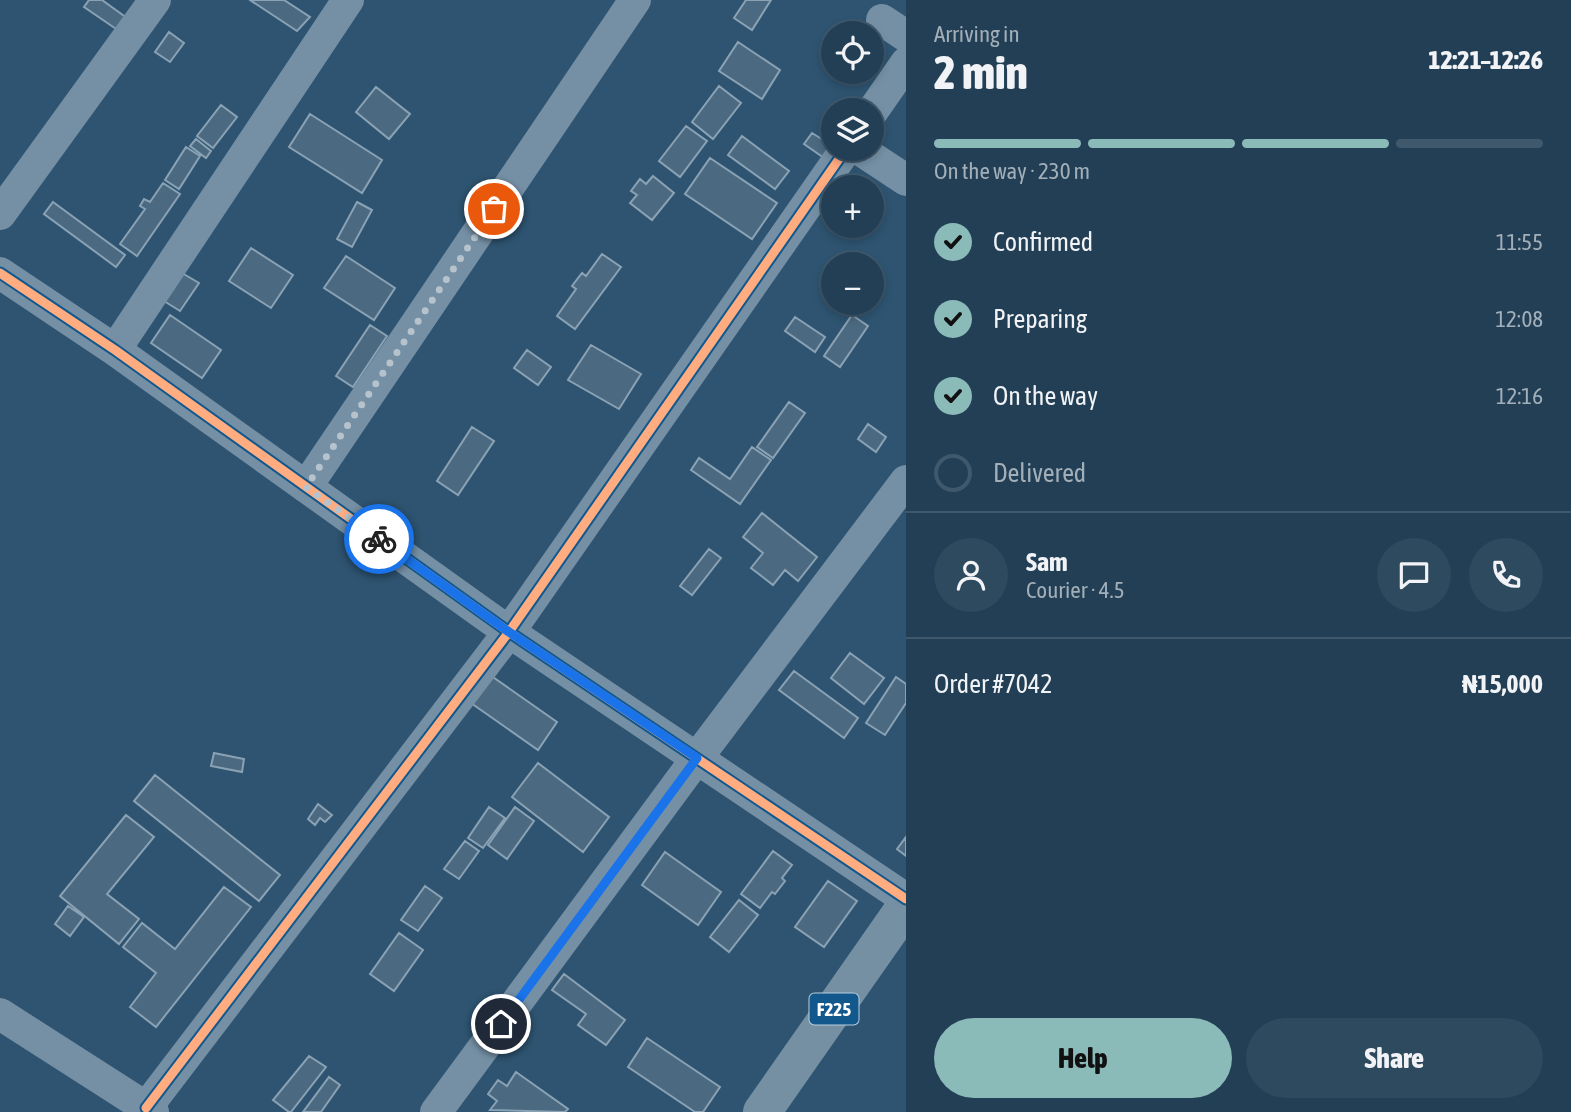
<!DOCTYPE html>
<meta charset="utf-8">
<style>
body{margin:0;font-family:"Asap Condensed",sans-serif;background:#2e4a5f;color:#f1f3f6;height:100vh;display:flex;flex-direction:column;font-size:26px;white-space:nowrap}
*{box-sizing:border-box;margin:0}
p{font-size:23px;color:#a2afb9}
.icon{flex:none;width:38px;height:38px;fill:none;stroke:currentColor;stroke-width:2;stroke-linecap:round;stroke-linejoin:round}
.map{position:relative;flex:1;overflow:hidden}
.drawer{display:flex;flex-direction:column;background:#223f55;width:665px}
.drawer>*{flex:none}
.buttons{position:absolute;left:821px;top:21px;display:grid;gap:14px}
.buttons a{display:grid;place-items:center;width:63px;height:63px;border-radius:50%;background:#223f55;box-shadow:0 4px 10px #0003,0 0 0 2px #3f586c;font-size:35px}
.pin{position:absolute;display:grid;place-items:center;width:60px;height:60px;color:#fff;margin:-30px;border:4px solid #fff;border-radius:50%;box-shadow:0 2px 7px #0007}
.courier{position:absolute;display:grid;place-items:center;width:70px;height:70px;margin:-35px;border:5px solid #1a73e8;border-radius:50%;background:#fff;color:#222;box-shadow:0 2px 9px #0007}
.headline em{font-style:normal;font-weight:800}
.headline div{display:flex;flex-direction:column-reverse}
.headline{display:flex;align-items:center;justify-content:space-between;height:119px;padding:0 28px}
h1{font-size:46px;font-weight:800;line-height:52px}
.bar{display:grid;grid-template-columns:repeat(4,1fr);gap:10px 7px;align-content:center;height:84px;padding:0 28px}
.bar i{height:9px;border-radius:5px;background:#3f586c}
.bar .current{background:#8bbbb9}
.bar p{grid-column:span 4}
.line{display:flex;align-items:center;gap:18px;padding:0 28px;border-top:2px solid #3f586c}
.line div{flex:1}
.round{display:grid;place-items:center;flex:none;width:74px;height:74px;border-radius:37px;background:#2e4a5f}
ol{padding:0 28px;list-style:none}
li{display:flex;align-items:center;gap:21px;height:77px}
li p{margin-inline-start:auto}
li .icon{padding:7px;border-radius:50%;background:#8bbbb9;color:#111;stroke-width:4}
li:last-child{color:#a2afb9}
li i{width:38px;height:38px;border:4px solid #3f586c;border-radius:50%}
.primary-button{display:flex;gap:14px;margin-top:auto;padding:14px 28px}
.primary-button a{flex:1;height:80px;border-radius:42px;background:#8bbbb9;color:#111;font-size:28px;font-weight:800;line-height:80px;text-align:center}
.primary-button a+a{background:#2e4a5f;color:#f1f3f6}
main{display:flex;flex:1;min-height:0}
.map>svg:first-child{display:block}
.building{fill:#4b6a81;stroke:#8aa2b4;stroke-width:2}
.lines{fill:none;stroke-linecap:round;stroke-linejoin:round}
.minor{stroke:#7590a5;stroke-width:32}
.major{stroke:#7590a3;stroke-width:38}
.cycleway-casing{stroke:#12588d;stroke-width:13}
.cycleway{stroke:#ffac80;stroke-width:9}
.done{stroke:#b6c3cd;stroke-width:7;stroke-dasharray:0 12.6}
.route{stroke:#1a73e8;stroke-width:9}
.labels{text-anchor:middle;stroke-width:7;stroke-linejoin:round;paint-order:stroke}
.shield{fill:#12588d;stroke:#b8cddd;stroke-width:2}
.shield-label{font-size:19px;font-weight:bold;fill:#fff}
</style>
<main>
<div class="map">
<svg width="906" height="1112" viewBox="0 0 906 1112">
<rect width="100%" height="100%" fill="#2e5471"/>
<path class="building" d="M89,0H102L131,21L122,33L84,7Z
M250,0H284L310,17L297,31Z
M746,0H771L752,30L734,18Z
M169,32L184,43L170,62L155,52Z
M738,42L780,70L762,99L719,71Z
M719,86L741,103L713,139L692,122Z
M376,87L410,114L389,139L356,112Z
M221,105L237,117L213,148L197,136Z
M310,114L382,160L362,193L289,147Z
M686,126L707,141L680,177L659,161Z
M812,133L833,146L824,158L804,144Z
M742,136L789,171L775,189L728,155Z
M196,139L211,151L206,158L190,146Z
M186,147L200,156L179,189L165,180Z
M710,158L777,203L752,239L685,194Z
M653,176L674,193L652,220L630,203L637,195L631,191L640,179L646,184Z
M163,183L180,194L137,256L120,244L145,209L140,206L144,199L150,202Z
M53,202L125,255L116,267L44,214Z
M357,202L372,210L352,247L337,239Z
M251,248L293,275L271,308L229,281Z
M602,254L621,267L575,329L557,316L576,289L572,286L582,273L586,276Z
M346,256L395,288L374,320L324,288Z
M182,273L199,283L180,311L164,301Z
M170,315L221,350L202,378L151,343Z
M852,315L868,326L840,367L824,356Z
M795,317L825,337L815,352L785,331Z
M370,325L387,336L353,387L336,376Z
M591,345L641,374L619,409L568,380Z
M527,350L551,367L538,385L514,368Z
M789,402L805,413L773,458L757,447Z
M868,424L886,437L876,452L858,439Z
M472,427L494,441L458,495L437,481Z
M752,447L771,460L740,504L691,470L699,458L730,479Z
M762,513L817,557L798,581L785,570L773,585L751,568L763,553L743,537Z
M709,549L721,558L692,595L680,586Z
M850,653L884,678L864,704L831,678Z
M794,671L858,718L844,738L779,690Z
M490,675L557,722L538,750L471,703Z
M896,677L906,684V703L885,735L866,723Z
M214,753L244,759L242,772L211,766Z
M538,763L609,817L583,852L512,797Z
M155,775L280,875L259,901L134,801Z
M318,804L332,815L325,822L320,818L315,825L308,819Z
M489,807L505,818L483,848L468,838Z
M515,807L534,821L507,859L488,845Z
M126,815L154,837L107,894L139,919L119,944L60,896Z
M906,837V856L897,849Z
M465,841L479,851L459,879L444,869Z
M773,851L792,865L782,878L785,881L775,894L772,892L760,908L741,894Z
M665,852L721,892L698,925L642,885Z
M828,881L857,901L824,947L795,927Z
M425,886L442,898L418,931L401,920Z
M224,887L251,907L156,1027L130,1007L156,973L123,947L142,923L175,949Z
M739,900L758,915L729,952L710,937Z
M68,906L84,917L70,936L55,924Z
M399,933L423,950L394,991L370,974Z
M564,974L625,1020L606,1045L578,1025L586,1014L552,990Z
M647,1038L720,1087L703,1112H695L628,1067Z
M309,1056L326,1067L291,1112H289L273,1100Z
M516,1072L568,1109L565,1112L490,1110L497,1101L488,1094L498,1080L507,1086Z
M329,1077L340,1085L321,1112H303Z"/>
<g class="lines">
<path class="minor" d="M882,20L906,36
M872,112L906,63
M859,149L906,180
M0,214L155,0
M0,273L115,350L509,632L906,899
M115,350L348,0
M306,487L635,0
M0,1014L153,1112
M146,1108L509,632L846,149
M436,1112L697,758L906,481"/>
<path class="major" d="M762,1112L906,906"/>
<defs>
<path id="cycleway" d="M0,273L115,350L509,632L906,899
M146,1108L509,632L846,149"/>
</defs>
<use href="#cycleway" class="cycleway-casing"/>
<use href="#cycleway" class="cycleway"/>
</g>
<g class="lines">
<path class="done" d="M379,539L306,487L494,209"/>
<path class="route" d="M379,539L509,632L697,758L501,1024"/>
</g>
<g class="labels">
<rect class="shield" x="809.5" y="993.5" width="49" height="31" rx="5"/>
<g class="shield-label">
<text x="834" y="1016">F225</text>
</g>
</g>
</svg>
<div class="buttons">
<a><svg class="icon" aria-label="locate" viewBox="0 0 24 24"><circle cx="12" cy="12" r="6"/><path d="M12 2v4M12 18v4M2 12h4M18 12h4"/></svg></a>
<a><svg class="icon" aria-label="layers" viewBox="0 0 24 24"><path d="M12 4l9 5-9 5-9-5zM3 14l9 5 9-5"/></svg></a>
<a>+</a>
<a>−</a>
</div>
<div class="pin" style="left:494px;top:209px;background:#ea580c"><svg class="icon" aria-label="bag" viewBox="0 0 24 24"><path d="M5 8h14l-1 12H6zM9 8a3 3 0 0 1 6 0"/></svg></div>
<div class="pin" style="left:501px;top:1024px;background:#1f2937"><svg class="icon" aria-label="home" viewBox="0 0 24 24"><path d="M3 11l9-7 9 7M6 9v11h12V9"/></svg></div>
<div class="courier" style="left:379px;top:539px"><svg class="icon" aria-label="bike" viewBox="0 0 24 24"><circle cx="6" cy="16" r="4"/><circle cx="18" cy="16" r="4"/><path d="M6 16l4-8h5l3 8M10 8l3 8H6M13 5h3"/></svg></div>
</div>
<section class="drawer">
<div class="headline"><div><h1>2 min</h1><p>Arriving in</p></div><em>12:21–12:26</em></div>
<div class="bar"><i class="current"></i><i class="current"></i><i class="current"></i><i></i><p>On the way · 230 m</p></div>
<ol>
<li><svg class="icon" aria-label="check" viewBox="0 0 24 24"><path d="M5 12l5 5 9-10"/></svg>Confirmed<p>11:55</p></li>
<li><svg class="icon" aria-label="check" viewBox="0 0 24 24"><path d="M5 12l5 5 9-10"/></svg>Preparing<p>12:08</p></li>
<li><svg class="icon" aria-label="check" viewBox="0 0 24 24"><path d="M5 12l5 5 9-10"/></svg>On the way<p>12:16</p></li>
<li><i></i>Delivered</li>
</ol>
<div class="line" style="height:126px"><a class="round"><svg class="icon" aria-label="person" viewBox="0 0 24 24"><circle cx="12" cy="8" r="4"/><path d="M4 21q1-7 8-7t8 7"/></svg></a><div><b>Sam</b><p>Courier · 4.5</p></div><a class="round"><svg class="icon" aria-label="chat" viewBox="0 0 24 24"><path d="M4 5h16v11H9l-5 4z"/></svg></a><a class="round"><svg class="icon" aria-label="phone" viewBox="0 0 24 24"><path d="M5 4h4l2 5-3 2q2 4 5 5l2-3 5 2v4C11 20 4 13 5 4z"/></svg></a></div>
<div class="line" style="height:91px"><div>Order #7042</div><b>₦15,000</b></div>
<div class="primary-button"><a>Help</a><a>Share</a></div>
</section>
</main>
